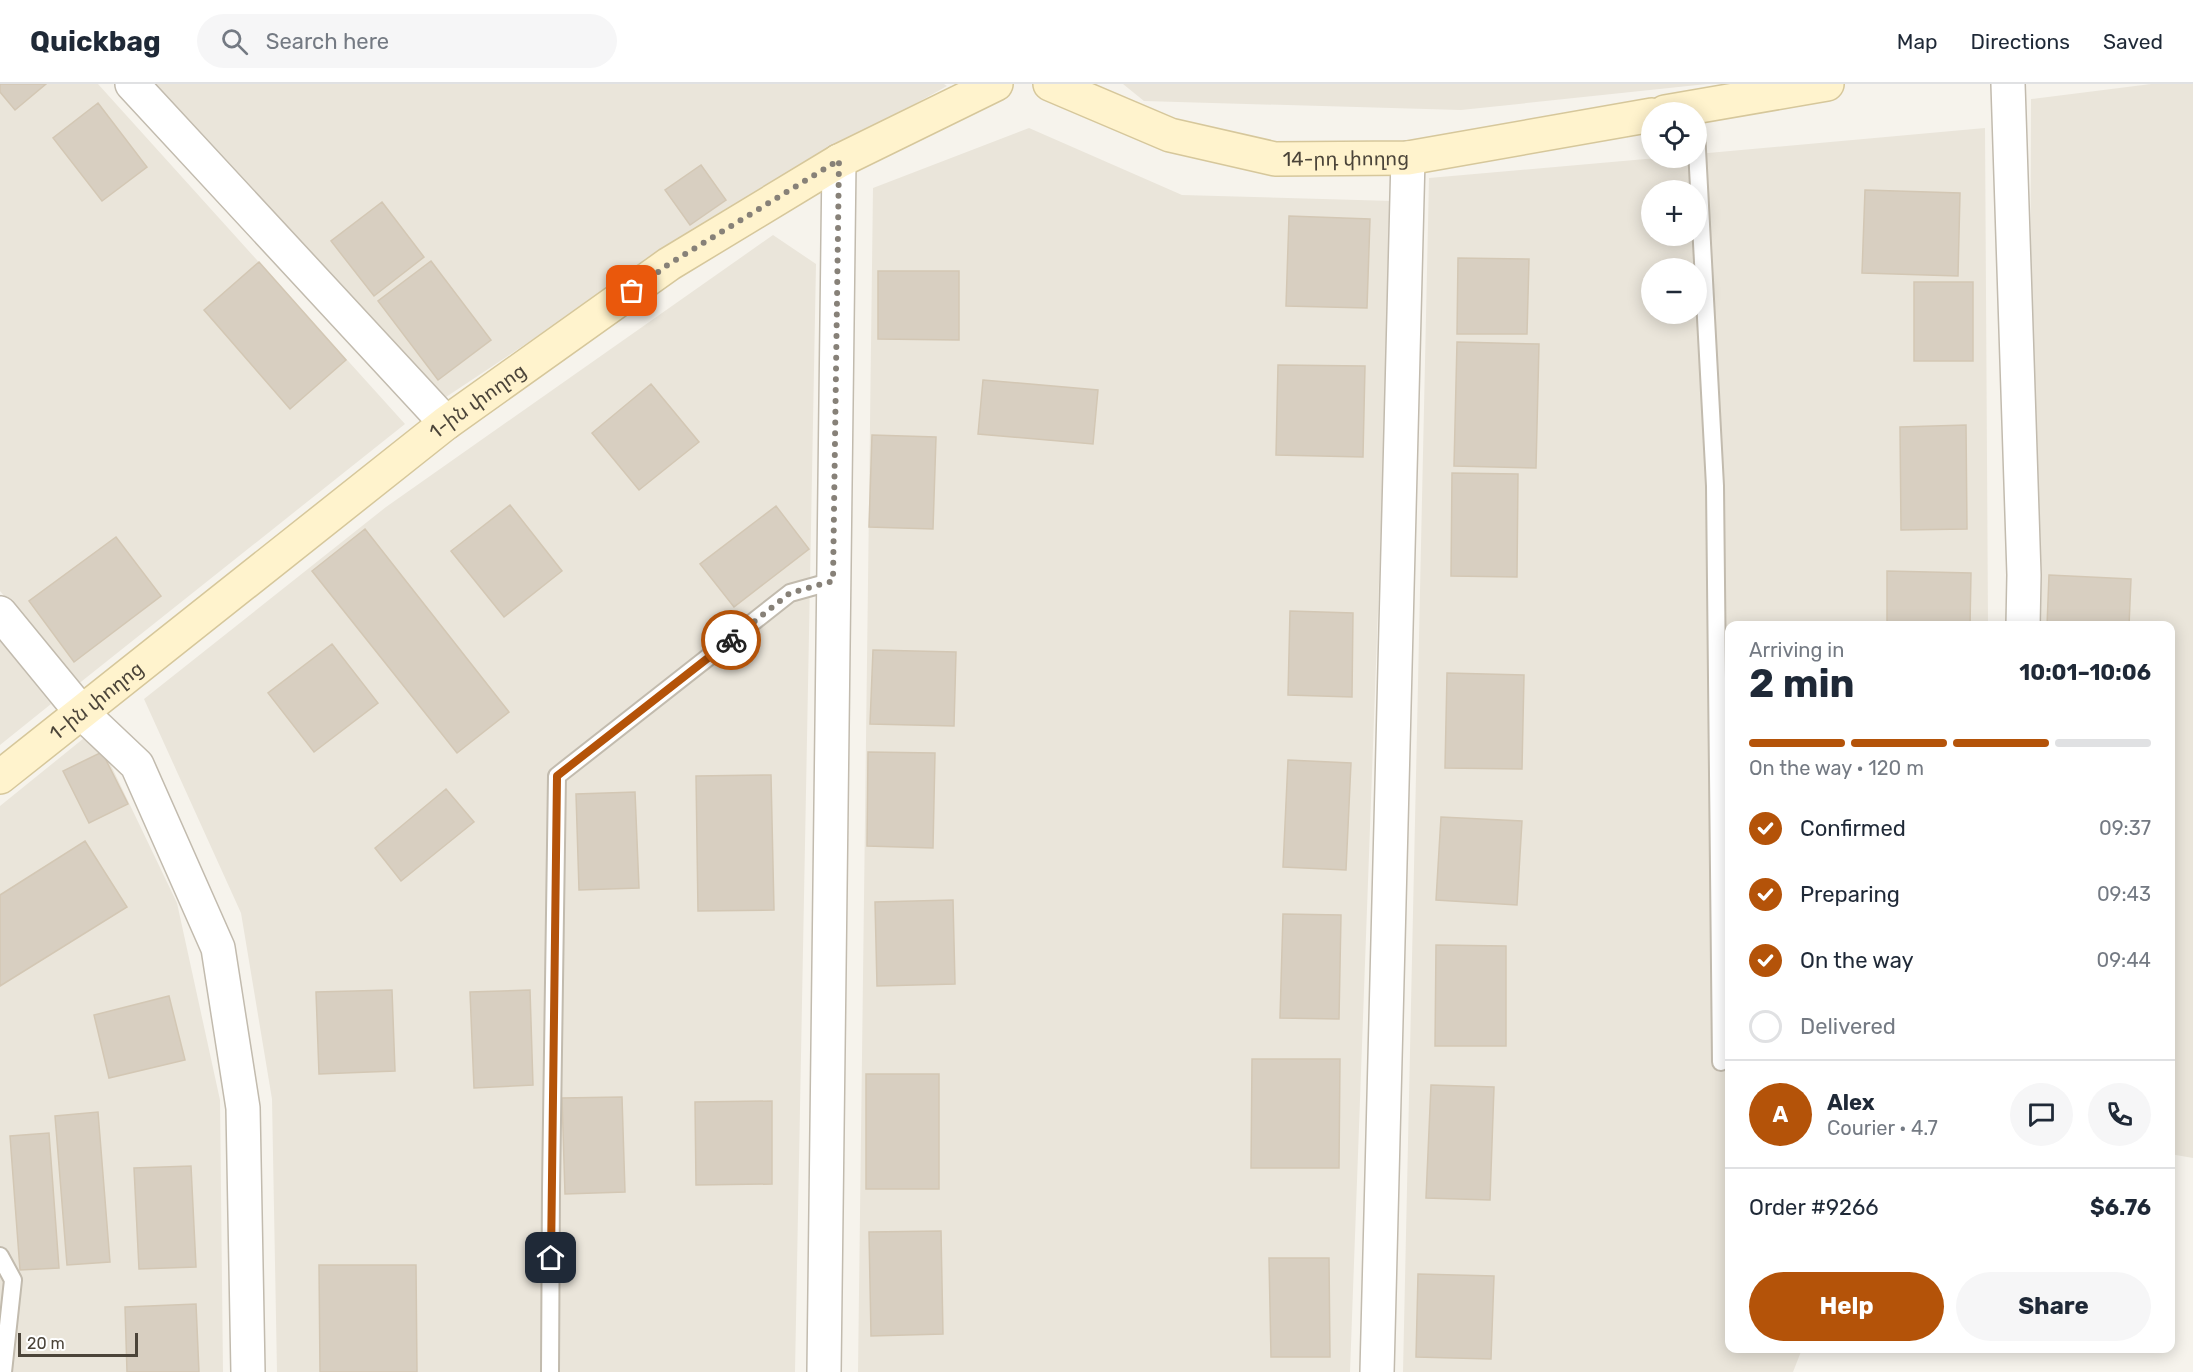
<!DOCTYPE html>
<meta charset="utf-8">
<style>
body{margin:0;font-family:Rubik,"Noto Sans Armenian",sans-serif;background:#f6f6f7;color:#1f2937;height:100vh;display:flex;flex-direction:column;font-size:22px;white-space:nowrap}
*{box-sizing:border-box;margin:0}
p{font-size:20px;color:#747a83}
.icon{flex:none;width:33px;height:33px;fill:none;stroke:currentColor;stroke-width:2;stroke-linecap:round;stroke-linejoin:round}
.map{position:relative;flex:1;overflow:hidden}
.panel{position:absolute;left:1725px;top:537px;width:450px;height:732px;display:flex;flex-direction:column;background:#fff;border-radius:12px;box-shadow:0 3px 15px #0003}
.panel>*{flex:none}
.buttons{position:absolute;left:1641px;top:18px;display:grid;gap:12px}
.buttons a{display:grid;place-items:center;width:66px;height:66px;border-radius:50%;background:#fff;box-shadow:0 3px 15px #0003;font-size:30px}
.scale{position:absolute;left:18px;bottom:15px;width:120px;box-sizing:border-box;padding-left:6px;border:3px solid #4b4439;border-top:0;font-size:16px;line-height:21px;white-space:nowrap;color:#4b4439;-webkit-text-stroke:4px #fff;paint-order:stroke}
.pin{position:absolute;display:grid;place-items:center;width:51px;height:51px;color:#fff;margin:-26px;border-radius:12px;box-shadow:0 3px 9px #0006}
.courier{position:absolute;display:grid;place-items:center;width:60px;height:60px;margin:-30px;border:4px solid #b45309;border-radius:50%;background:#fff;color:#222;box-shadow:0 2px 8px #0007}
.headline em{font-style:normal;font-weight:700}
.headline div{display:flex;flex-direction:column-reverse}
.headline{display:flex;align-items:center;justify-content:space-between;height:102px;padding:0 24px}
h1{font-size:39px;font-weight:700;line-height:45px}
.bar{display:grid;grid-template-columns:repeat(4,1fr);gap:9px 6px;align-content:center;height:72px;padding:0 24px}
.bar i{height:8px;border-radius:4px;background:#e0e1e3}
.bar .current{background:#b45309}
.bar p{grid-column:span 4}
.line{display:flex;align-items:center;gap:15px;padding:0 24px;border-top:2px solid #e0e1e3}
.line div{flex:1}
.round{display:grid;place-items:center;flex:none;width:63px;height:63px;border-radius:32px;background:#f6f6f7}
ol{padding:0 24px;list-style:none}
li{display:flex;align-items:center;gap:18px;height:66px}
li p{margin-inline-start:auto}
li .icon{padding:6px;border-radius:50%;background:#b45309;color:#fff;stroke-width:4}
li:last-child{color:#747a83}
li i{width:33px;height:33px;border:3px solid #e0e1e3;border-radius:50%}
.button{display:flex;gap:12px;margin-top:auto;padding:12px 24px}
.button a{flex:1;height:69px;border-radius:36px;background:#b45309;color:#fff;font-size:24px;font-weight:700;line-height:69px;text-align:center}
.button a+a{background:#f6f6f7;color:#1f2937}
header{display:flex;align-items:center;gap:36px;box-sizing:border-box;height:84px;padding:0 30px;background:#fff;border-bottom:2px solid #e0e1e3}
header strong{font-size:28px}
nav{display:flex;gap:33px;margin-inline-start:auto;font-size:21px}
.search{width:420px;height:54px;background:#f6f6f7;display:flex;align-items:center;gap:15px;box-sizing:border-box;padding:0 21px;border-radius:33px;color:#747a83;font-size:22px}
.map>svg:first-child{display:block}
.residential{fill:#eae5da;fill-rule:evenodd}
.building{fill:#d8cfc1;stroke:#d3c7b4;stroke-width:1.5}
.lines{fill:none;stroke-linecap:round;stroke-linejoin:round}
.lane-casing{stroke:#c2bbae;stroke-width:20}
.street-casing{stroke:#c2bbae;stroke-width:36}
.secondary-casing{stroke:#d6c79b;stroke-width:36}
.lane{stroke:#fff;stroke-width:16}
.street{stroke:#fff;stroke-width:33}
.secondary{stroke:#fff3cd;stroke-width:33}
.done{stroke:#878178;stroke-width:6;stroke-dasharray:0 10.8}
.route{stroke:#b45309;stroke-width:8}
.labels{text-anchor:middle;stroke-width:4.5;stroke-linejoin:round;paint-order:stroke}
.street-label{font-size:20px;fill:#4b4439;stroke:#fff}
</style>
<header>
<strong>Quickbag</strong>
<div class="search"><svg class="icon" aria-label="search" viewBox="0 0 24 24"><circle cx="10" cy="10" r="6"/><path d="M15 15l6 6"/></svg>Search here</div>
<nav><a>Map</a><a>Directions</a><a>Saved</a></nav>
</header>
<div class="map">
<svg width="2193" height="1288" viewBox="0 0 2193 1288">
<rect width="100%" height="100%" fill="#f6f3ec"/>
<path class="residential" d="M0,0H98L405,340L77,601L0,507Z
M144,0H944L947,2L732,123L440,317Z
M1123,0H1707L1461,26L1144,17Z
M2151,0H2193V1074L2170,1070V542H2029L2031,15Z
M1029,44L1182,111L1393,117L1350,1288H858L873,104Z
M1985,44L1988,541L1730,542V1264L1802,1265L1793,1288H1403L1429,94L1657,74H1696L1697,70ZM1652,106H1696V152H1652ZM1652,184H1696V230H1652Z
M773,151L816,180L795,1288H277L272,1015L241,829L144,615L386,423Z
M0,557L51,620L0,661Z
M94,646L177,819L220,1016L223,1288H0V722Z"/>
<path class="building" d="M0,0H46L15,26L0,8Z
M98,19L147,83L102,117L53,54Z
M701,81L726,116L690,141L665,106Z
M1865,106L1960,109L1958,192L1862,189Z
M382,118L424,173L374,212L331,157Z
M1289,132L1370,135L1367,224L1286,222Z
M1458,174L1529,175L1527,250H1457Z
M431,177L491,256L438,296L378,217Z
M259,178L346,276L290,325L204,226Z
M878,187H959V256L878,255Z
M1914,198H1973V277H1914Z
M1457,258L1539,260L1536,384L1454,382Z
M1278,281L1365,282L1363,373L1276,371Z
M983,296L1098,306L1093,360L978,350Z
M651,300L699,358L639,406L592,349Z
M1966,341L1967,445L1901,446L1900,343Z
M872,351L936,353L933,445L869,443Z
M1452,389L1518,390L1517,493L1451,492Z
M510,421L562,487L504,533L451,467Z
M776,422L809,465L734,523L700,480Z
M365,445L509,628L457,669L312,487Z
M116,453L161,512L74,578L29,517Z
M1887,487L1971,489L1970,542H1887Z
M2049,491L2131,495L2129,542H2047Z
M1290,527L1353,529L1352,613L1288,611Z
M332,560L378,619L314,668L268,609Z
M873,566L956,568L954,642L870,640Z
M1447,589L1524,591L1522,685L1445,684Z
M102,668L128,720L89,739L63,687Z
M868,668L935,669L933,764L867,762Z
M1288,676L1351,679L1346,786L1283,783Z
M771,691L774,826L698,827L696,692Z
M446,705L474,738L401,797L375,764Z
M635,708L639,804L579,806L576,710Z
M1441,733L1522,737L1517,821L1436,816Z
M85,757L127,823L0,902V811Z
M953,816L955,900L877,902L875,818Z
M1283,830L1341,831L1339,935L1280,934Z
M1436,861L1506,862V962H1435Z
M392,906L395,987L319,990L316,908Z
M530,906L533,1001L474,1004L470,908Z
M169,912L185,976L109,994L94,931Z
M1252,975H1340L1339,1084H1251Z
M866,990H939V1105H866Z
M1431,1001L1494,1003L1490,1116L1426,1114Z
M622,1013L625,1108L565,1110L562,1014Z
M772,1017V1100L696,1101L695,1018Z
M98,1028L110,1178L67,1181L55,1032Z
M49,1049L59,1184L20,1186L10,1052Z
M191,1082L196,1183L139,1185L134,1084Z
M941,1147L943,1250L871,1252L869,1148Z
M1269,1174H1329L1330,1273H1271Z
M319,1181H416L417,1288H320Z
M1418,1190L1494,1192L1491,1275L1416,1273Z
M196,1220L199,1288H127L125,1223Z"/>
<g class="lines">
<defs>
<path id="lane" d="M1696,47L1715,402L1721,978
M0,1172L13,1196L3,1288
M550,1288L551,1105L557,692L790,509L833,497"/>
<path id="street" d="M132,0L446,339
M2008,0L2024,491L2023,542
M0,529L82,629L137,681L218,864L243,1024L248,1288
M824,1288L839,77
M1377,1288L1408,74"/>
<g id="secondary">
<path id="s1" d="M1050,0L1170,51L1275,75L1408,74L1652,31"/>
<path d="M1665,28L1827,0"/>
<path id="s2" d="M0,693L446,339L669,180L839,77L996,0"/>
</g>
</defs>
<use href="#lane" class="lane-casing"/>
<use href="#street" class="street-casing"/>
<use href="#secondary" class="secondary-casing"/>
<use href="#lane" class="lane"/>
<use href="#street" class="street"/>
<use href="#secondary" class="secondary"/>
</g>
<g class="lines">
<path class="done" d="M632,207L669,180L839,76L833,497L790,509L731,556"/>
<path class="route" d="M551,1174L557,692L731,556"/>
</g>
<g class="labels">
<g class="street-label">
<text dy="7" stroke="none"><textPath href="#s1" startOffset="309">14-րդ փողոց</textPath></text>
<text dy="7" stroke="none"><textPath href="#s2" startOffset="608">1-ին փողոց</textPath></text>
<text dy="7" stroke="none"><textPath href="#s2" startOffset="123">1-ին փողոց</textPath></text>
</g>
</g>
</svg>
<div class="buttons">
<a><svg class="icon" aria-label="locate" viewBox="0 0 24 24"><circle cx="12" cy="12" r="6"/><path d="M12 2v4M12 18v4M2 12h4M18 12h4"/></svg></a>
<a>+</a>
<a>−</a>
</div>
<div class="scale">20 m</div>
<div class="pin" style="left:632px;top:207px;background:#ea580c"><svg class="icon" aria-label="bag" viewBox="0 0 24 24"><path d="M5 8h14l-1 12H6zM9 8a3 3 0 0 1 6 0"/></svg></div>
<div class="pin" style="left:551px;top:1174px;background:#1f2937"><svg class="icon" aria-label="home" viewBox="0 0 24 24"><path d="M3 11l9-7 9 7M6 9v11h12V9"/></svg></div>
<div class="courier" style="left:731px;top:556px"><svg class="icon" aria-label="bike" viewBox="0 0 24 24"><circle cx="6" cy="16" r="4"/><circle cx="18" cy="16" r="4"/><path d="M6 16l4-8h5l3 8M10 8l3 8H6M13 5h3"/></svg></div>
<section class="panel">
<div class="headline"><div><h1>2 min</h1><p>Arriving in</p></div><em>10:01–10:06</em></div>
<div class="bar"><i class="current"></i><i class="current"></i><i class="current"></i><i></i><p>On the way · 120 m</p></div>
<ol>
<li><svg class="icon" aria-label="check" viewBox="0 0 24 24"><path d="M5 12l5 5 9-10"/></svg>Confirmed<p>09:37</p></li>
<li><svg class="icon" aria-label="check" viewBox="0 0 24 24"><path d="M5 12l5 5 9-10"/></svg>Preparing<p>09:43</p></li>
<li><svg class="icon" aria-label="check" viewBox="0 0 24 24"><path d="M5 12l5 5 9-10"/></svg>On the way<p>09:44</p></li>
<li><i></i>Delivered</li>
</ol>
<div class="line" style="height:108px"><b class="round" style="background:#b45309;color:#fff">A</b><div><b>Alex</b><p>Courier · 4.7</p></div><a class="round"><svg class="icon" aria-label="chat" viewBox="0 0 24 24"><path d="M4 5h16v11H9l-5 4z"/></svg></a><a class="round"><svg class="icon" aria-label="phone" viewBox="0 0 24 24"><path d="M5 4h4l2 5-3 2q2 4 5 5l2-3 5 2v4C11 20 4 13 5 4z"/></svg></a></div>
<div class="line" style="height:78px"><div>Order #9266</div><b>$6.76</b></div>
<div class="button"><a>Help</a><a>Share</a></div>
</section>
</div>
